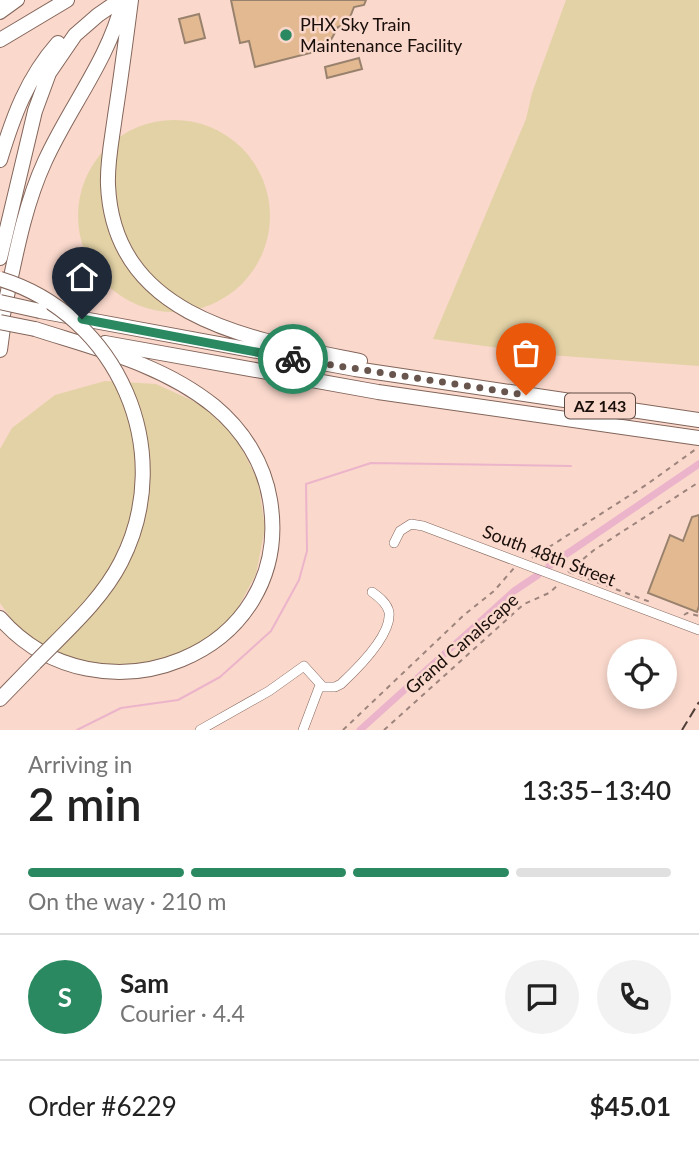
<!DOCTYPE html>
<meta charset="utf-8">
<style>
body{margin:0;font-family:Lato,sans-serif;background:#f2f2f2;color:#222;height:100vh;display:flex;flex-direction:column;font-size:26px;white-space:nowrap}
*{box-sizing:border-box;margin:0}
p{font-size:23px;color:#767676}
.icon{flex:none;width:38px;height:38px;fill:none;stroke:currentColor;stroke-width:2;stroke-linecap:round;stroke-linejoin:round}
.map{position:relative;height:730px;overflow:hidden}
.details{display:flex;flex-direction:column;background:#fff;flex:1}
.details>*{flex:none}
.fabs{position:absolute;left:607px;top:639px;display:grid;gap:14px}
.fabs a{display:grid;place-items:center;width:70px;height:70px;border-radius:50%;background:#fff;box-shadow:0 4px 10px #0003;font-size:35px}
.pin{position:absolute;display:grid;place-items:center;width:60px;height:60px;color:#fff;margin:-72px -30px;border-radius:50% 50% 50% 0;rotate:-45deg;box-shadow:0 0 7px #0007}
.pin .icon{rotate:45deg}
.courier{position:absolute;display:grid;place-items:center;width:70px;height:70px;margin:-35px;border:5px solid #2b8961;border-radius:50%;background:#fff;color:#222;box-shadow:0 2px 9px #0007}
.overview em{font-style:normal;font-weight:600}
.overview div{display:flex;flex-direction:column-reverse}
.overview{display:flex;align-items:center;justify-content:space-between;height:119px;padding:0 28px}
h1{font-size:46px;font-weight:600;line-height:52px}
.bar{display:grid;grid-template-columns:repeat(4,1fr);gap:10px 7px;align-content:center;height:84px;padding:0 28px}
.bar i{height:9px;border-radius:5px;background:#e0e0e0}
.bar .on{background:#2b8961}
.bar p{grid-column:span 4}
.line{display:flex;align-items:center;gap:18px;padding:0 28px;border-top:2px solid #e0e0e0}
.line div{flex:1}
.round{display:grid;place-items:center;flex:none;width:74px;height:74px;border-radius:37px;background:#f2f2f2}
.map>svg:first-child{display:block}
.green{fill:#e3d2a6}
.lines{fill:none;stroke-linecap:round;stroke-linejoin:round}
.stream{stroke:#ecb4ca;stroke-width:2}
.canal{stroke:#ecb4ca;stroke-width:7}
.building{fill:#e3b992;stroke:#99826d;stroke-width:2}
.minor-casing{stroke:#83655a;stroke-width:10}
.major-casing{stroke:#83655a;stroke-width:14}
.highway-casing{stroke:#83655a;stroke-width:16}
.path{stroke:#9d847c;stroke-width:2;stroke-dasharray:5 5;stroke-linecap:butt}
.minor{stroke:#fff;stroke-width:9}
.major{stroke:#fff;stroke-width:12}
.highway{stroke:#fff;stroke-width:14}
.rail{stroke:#503f39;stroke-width:2;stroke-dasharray:10 5;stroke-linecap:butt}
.highway-bridge-casing{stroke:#83655a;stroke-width:16;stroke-linecap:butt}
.highway-bridge{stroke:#fff;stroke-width:14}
.done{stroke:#68554e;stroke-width:7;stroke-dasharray:0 12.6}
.route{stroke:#2b8961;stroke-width:9}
.poi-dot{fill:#2b8961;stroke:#fad8cc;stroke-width:2.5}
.labels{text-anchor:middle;stroke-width:5;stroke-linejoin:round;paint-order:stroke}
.shield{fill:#fad8cc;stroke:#5c4b44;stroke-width:2}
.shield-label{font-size:16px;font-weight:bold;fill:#190e0a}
.poi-label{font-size:18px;fill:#190e0a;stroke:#fad8cc;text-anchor:start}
.street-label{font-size:18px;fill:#190e0a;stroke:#fad8cc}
</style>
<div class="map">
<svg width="699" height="730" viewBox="0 0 699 730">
<rect width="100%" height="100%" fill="#fad8cc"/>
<path class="green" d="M566,0H699V366L549,355L433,339L526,119L532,93Z
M78 216a96 96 0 1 1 192 0a96 96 0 1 1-192 0Z
M105,381L156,384L202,405L237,439L258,481L265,528L256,574L234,615L199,647L155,666L112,670L63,659L20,631L0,603V449L12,428L55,395Z"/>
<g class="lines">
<path class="stream" d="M77,730L121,708L178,700L220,677L271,631L299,580L307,551L306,484L371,463L571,466"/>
<path class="canal" d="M549,566L699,464
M360,730L514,591L538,575"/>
</g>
<path class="building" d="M231,0H366L364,5L354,7L347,25L338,27L326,49L255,67L249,41L240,43Z
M199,14L205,38L185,43L179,19Z
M359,58L362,69L327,78L325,67Z
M699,515V606L697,612L648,593L670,535L683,541L692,517Z"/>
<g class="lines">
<defs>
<path id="minor" d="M394,543L400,531L411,524L423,526L699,630
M200,730L269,691L304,666L323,687H335L341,684C356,670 392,635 389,612C387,603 379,597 372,592
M303,730L320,685"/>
<path id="major" d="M0,2L3,0
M0,13L18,0"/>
<path id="highway" d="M131,0C126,39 121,77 115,116C112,139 107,162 108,185C114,320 255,340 360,361
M0,40L67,0
M0,160C13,117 27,78 58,43
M0,258L35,111L49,73L75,35L98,15L120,0
M40,311L355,369L699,420
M0,328C13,272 21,213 45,161C70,106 108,61 123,1
M105,343L378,392L699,438
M0,350L4,320
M0,618C98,730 296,656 270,500C264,463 243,430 214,406C162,364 97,349 35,329
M0,699L35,663"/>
</defs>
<use href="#minor" class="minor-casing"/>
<use href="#major" class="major-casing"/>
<use href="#highway" class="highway-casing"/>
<path class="path" d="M532,558L646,485L696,449
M568,572L594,550L699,482
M569,572L653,603
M684,615L687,613L699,616
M343,730L464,615L494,591L515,567
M384,730L524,604L549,593L557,586"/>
<use href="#minor" class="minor"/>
<use href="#major" class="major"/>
<use href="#highway" class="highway"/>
<path class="rail" d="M682,730L699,702"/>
<defs>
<path id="highway-bridge" d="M0,279C118,315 178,451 121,562C101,601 66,631 35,663
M0,302L40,311
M0,322L35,329"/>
</defs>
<use href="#highway-bridge" class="highway-bridge-casing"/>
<use href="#highway-bridge" class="highway-bridge"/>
</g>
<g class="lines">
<path class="done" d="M293,359L526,395"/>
<path class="route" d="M82,319L293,359"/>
</g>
<circle class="poi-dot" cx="286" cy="35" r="7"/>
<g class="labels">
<rect class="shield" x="565" y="393.5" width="70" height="25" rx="5"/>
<g class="shield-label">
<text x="600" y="412">AZ 143</text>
</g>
<g class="poi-label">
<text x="300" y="31">PHX Sky Train<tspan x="300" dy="21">Maintenance Facility</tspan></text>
</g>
<g class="street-label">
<text transform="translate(549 556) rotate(21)" y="6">South 48th Street</text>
<text transform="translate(462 644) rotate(-41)" y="6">Grand Canalscape</text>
</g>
</g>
</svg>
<div class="fabs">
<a><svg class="icon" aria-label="locate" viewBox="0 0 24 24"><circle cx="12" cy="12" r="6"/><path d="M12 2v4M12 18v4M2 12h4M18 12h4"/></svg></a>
</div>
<div class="pin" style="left:526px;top:395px;background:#ea580c"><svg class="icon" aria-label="bag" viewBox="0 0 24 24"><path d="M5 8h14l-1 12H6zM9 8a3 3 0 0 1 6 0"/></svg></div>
<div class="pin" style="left:82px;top:319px;background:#1f2937"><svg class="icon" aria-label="home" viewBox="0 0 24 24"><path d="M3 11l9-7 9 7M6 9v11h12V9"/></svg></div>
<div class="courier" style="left:293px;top:359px"><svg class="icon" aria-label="bike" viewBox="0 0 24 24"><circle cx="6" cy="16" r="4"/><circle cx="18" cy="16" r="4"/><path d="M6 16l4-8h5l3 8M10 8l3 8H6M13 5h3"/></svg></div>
</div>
<section class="details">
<div class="overview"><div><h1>2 min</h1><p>Arriving in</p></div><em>13:35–13:40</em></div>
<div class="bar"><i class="on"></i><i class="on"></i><i class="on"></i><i></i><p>On the way · 210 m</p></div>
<div class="line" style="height:126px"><b class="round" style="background:#2b8961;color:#fff">S</b><div><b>Sam</b><p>Courier · 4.4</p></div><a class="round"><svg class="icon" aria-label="chat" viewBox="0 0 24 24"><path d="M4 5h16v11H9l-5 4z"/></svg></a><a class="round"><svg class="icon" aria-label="phone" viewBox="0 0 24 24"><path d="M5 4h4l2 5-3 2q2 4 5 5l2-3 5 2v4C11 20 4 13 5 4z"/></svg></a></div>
<div class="line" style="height:91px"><div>Order #6229</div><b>$45.01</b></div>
</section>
